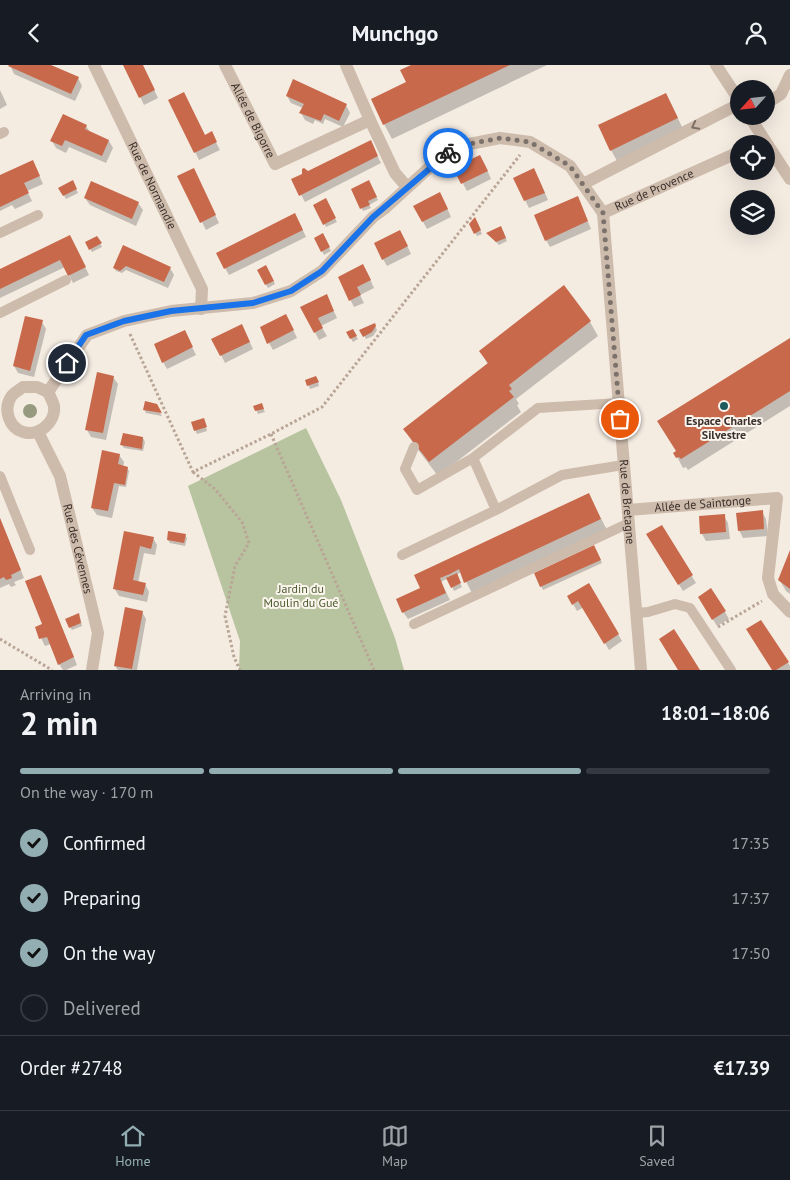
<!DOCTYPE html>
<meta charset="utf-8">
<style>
body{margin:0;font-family:"PT Sans",sans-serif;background:#20242c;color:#f1f3f6;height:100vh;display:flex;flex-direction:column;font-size:19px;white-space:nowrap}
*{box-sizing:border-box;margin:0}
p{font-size:16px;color:#9ea1a6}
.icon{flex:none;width:28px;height:28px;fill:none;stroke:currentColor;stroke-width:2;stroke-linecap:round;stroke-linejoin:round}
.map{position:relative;height:605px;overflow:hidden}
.details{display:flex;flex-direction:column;background:#171b24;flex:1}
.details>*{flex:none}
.needle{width:32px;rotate:243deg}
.buttons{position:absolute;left:730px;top:15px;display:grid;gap:10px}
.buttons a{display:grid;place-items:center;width:45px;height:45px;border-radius:50%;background:#171b24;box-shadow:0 5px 20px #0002;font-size:25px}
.pin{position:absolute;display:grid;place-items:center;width:42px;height:42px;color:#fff;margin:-21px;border:2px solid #fff;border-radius:50%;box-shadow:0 1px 5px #0007}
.courier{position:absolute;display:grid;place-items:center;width:50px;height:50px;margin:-25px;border:4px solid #1a73e8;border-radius:50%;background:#fff;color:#222;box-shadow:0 1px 6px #0007}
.headline em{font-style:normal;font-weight:600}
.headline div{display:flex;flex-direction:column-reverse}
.headline{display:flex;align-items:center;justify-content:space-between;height:85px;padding:0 20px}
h1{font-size:32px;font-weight:600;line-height:38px}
.bar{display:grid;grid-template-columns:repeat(4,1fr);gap:8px 5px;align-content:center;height:60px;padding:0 20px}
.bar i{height:6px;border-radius:4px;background:#363941}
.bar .current{background:#92aeb2}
.bar p{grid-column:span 4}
.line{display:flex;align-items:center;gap:12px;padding:0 20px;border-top:1px solid #363941}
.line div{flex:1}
ol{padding:0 20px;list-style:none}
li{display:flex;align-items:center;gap:15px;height:55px}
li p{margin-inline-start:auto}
li .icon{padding:5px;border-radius:50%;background:#92aeb2;color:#111;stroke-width:4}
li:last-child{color:#9ea1a6}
li i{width:28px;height:28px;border:2px solid #363941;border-radius:50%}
header{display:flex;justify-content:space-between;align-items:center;height:65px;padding:0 20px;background:#171b24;font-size:22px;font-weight:600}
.tabs{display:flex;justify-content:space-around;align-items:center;height:70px;border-top:1px solid #363941;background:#171b24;font-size:14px;color:#9ea1a6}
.tabs a{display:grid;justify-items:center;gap:2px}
.tabs .current{color:#92aeb2}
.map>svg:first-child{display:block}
.green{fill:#b8c4a0}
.shadow{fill:#0003}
.building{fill:#c8694b}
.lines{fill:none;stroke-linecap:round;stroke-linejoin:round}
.path{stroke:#b9a596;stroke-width:3;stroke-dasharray:2.5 2.5;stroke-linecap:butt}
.lane{stroke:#cdbbac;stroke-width:10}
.street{stroke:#cdbbac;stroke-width:12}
.tree{fill:#969b7f}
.oneway{stroke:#7d6f65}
.done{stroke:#7c716b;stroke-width:5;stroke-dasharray:0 9}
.route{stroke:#1a73e8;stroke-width:6}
.poi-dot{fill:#1f5a5e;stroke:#fbf5ee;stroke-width:2}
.labels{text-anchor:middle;stroke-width:4;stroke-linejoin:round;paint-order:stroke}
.street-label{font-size:12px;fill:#3b302b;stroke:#fbf5ee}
.poi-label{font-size:12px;font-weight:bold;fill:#3b302b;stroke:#fbf5ee}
.park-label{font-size:12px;fill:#4a5a2e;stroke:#fbf5ee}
</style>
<header><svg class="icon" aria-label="back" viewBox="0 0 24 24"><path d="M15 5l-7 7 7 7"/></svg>Munchgo<svg class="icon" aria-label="person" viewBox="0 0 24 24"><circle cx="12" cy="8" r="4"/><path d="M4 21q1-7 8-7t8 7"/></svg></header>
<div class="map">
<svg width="790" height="605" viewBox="0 0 790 605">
<rect width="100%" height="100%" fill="#f4ebe1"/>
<path class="green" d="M306,363L341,435L395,573L404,605H239L240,576L188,421Z"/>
<path class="shadow" d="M10,0H48L78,13L82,21L75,36L14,9Z
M125,0H142L158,33L144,40Z
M414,0H547L392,74L384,59L408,18Z
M0,25L7,40L0,44Z
M666,29L683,64L617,96L611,85Z
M287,31L346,40L350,48L343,62L325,54L323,59L315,55L313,59L305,55L301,48L303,43L291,38Z
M170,35L205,71L211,68L220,85L199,95Z
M86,61L90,67L109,76L113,83L106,98L69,82L66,88L56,83L52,76Z
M374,84L381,98L305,137L293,115Z
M484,98L491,114L467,126L455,104Z
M36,103L43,119L27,126L32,136L15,144L12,140L0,146V111Z
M179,111L197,112L219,158L206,165Z
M538,112L548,135L529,143L514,113Z
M73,117L78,128L66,134L60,123Z
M369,117L378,135L369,140L371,143L363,146L352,125Z
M85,133L138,138L143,145L136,161L90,140Z
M325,135L337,157L326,162L314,140Z
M444,136L451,152L427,164L415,142Z
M581,140L591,164L550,182L546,175Z
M475,154L482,169L477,171L471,159Z
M299,157L306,172L229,210L225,203Z
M503,166L507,176L499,180L488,169Z
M323,170L331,186L324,190L316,173Z
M97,172L102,182L92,187L86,177Z
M404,174L411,189L387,201L383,194Z
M74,179L89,210L73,218L65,202L0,233V205Z
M117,196L170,203L174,210L168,223L126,205L122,208L116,206L114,203Z
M266,201L275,219L268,223L258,205Z
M367,207L374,223L360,230L364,238L354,242L339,212Z
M330,238L337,253L321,261L327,271L319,275L302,243Z
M42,257L46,264L34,312L18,308L14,301Z
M590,257L598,271L516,334L519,339L517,340L521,347L438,411L413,378L405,364L488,300L481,287Z
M290,258L297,273L273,285L269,278Z
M374,259L377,265L373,271L366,274L361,265Z
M353,266L358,274L353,277L348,268Z
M245,267L253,284L225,298L213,274Z
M188,274L196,290L167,304L163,297Z
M790,275V341L688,405L686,402L683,403L675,388Z
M113,312L118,319L106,375L91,372L87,365Z
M307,316H318L319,321L310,324Z
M156,340L162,351L146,348L144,344Z
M255,342L263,343L265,347L258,349Z
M192,358H205L207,366L197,369Z
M143,373L145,377L143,386L124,383L122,380Z
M119,390L124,397L123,402L127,403L129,406L126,422L119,421L112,453L97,450L92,443Z
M589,430L607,465L472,528L461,507L456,510L462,522L454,526L448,513L441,517L450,535L408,554L403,547L421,524L415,511Z
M762,447L766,454L768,471L743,473L739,465Z
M724,451L728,458L730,474L706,476L702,469L700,453Z
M0,453L24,513L14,517L16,520L11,522L9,519L0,523Z
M662,461L696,518L683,526L652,477Z
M125,468L153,473L157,480L155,490L144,488L138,518L145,519L149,527L147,537L119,531L114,523Z
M185,470L187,473L185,481L170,478L168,475Z
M596,485L602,498L543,525L541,521Z
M790,489V529L786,526L779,514Z
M44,518L77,600L66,605H63L59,599L51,579L45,581L36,563L43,559Z
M589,520L622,576L609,585L584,542L577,546L569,532Z
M700,533L725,547L729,554L717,561Z
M142,547L146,554L137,605H118L115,601Z
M80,552L82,561L72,565L70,562Z
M761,556L790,601V605H773Z"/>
<path class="building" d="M9,0H51L79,12L71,29L8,1Z
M123,0H143L155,25L139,33Z
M411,0H510L383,60L371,34L406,17L400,5Z
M293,14L347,39L339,56L324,49L321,56L299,48L304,39L286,31Z
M184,27L205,70L212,66L217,77L194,88L168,35Z
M666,28L678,53L610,86L598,60Z
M63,49L87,60L85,64L109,75L102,91L65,75L62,81L50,76Z
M371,75L378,91L299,131L291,114L302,109V104L304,103L308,106Z
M480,90L488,106L461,119L453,103Z
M33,95L40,111L24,118L29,128L0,142V110Z
M194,103L216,150L200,158L177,111Z
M534,103L545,128L524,136L513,113Z
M73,115L77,124L63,131L58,123Z
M369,115L377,132L368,136L370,140L360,144L351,124Z
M91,116L139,137L132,154L84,133Z
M440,127L448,144L422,157L413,141Z
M578,131L588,156L545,176L534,150Z
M326,133L336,153L323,160L313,140Z
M295,148L303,165L224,204L216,188Z
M475,152L481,165L474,169L469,159Z
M501,161L506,173L496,177L486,168Z
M400,165L408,181L382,195L374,178Z
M323,168L330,182L321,187L314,173Z
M70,170L86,202L68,211L60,195L0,224V204Z
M97,171L102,178L89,185L85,177Z
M123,180L171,202L164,217L126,201L120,206L113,203Z
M363,199L371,215L357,222L361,230L349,236L338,212Z
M266,200L274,216L265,220L257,205Z
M564,220L591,256L509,320L512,324L509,326L514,332L429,397L403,364L488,298L479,286Z
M327,229L334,246L318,253L323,263L314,268L300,242Z
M286,249L294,265L267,279L260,262Z
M25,251L43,255L30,306L13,301Z
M375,258L376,261L372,267L363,272L359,265Z
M242,259L250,277L220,291L211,274Z
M353,264L357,271L350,274L346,267Z
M185,265L193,282L162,298L154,279Z
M790,273V326L681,394L679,392L676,393L673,388L676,386L657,356Z
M97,307L114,311L103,368L85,365Z
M316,311L319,317L307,321L305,315Z
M145,336L157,339L162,348L143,345Z
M262,338L264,344L255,346L253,341Z
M204,353L207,362L194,366L191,357Z
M123,368L143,372L142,384L120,380Z
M102,385L120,389L118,399L128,402L125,420L114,418L108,446L91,443Z
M589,428L601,454L464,518L459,504L450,509L440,513L446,528L402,548L396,534L420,523L414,510Z
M763,445L764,464L738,466L736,448Z
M725,449L726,467L700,469L699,451Z
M0,453L21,505L11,510L12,513L6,515L4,512L0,514Z
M662,460L693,510L678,520L646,469Z
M124,466L154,472L151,484L140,481L133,515L146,518L143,530L113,524Z
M168,466L186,469L184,478L167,475Z
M594,480L601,495L540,522L534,508Z
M790,485V524L778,515Z
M457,508L461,518L451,523L446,513Z
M41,510L74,592L58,600L47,572L39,574L35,562L42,559L25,516Z
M589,518L619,569L604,579L578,536L572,540L567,531Z
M711,523L726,546L712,555L698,532Z
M125,542L143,546L132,604L114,601Z
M79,548L81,558L69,563L65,554Z
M761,555L789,597L776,605H772L746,564Z
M674,564L690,589L700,605H678L659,574Z"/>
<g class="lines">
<path class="path" d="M130,269L193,407L271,369L322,342L520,90
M271,369L374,605
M193,407L215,424L242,457L249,478L235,501L225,551L234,592L240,605
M718,562L762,536
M0,574L52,605"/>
<path class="lane" d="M0,69L4,67
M0,168L38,150
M0,248L66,215
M619,338L538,343L473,393L496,445L562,410L623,400
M414,382L405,404L417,425L473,393
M0,411L30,485
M402,490L496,445
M636,548L648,547L675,539L690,543L731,605
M414,559L629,458"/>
<g class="street">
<path id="s1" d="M94,0L202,224L201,244"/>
<path id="s2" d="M225,0L275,99L370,55L395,108L407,122"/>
<path d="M346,0L370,55"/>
<path d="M716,0L739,35"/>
<path d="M766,39L781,29L790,10"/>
<path d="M749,51L790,114"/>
<path d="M583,119L739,39"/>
<path id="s3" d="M603,148L739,87"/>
<path d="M23,322H37L48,327C50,331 53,337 54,341C56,357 39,372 23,367C9,363 3,344 11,332C13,328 19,325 23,322Z"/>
<path id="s4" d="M48,327L87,270L124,256L171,246L253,238L291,226L322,206L373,152L384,144L442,91L459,81L500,73L530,77L570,101L603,148L641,605"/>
<path id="s5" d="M38,367L60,411L98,568L92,605"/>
<path id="s6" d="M628,445L777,433L768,513L773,529L790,547"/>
</g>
</g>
<circle class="tree" cx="30" cy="346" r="7"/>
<defs><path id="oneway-chevron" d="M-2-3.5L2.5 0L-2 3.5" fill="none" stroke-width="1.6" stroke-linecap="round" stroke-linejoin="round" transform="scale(1.25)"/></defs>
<use class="oneway" href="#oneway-chevron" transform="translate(695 61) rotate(153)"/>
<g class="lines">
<path class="done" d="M448,88L459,81L500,73L530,77L570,101L603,148L620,354"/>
<path class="route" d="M67,298L86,270L124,256L171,246L253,238L291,226L322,206L373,152L448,88"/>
</g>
<circle class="poi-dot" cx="724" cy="341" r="5"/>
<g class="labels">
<g class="street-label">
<text dy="4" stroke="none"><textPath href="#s2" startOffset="62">Allée de Bigorre</textPath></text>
<text dy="4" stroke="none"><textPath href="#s1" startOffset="134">Rue de Normandie</textPath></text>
<text dy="4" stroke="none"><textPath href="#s3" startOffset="56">Rue de Provence</textPath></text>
<text dy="4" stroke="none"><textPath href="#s4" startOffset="968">Rue de Bretagne</textPath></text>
<text dy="4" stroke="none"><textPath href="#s6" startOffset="75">Allée de Saintonge</textPath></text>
<text dy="4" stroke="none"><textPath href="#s5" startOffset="124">Rue des Cévennes</textPath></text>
</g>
<g class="poi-label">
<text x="724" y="360">Espace Charles<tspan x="724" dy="14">Silvestre</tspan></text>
</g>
<g class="park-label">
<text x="301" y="528">Jardin du<tspan x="301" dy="14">Moulin du Gué</tspan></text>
</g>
</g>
</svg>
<div class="buttons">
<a><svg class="needle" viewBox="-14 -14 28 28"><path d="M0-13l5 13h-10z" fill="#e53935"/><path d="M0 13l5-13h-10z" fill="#9ea1a6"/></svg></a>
<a><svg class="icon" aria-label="locate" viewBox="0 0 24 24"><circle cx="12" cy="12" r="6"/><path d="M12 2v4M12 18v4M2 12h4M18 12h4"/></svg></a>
<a><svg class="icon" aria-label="layers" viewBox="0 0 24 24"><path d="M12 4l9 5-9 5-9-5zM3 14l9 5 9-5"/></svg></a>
</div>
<div class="pin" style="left:620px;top:354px;background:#ea580c"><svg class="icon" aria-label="bag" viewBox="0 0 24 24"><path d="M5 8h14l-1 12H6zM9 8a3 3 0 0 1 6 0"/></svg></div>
<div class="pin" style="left:67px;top:298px;background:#1f2937"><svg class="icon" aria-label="home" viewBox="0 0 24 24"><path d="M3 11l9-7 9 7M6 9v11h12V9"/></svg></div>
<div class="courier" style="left:448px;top:88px"><svg class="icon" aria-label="bike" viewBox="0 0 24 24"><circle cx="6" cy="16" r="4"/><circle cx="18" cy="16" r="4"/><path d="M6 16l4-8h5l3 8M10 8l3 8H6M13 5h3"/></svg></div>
</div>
<section class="details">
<div class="headline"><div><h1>2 min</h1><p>Arriving in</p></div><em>18:01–18:06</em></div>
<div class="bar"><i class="current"></i><i class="current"></i><i class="current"></i><i></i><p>On the way · 170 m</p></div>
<ol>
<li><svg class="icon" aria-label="check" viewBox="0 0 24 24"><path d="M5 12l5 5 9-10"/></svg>Confirmed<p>17:35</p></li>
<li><svg class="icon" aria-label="check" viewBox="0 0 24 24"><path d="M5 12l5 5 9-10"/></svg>Preparing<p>17:37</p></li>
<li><svg class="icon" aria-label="check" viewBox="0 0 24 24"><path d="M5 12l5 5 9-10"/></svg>On the way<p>17:50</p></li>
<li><i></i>Delivered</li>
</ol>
<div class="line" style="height:65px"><div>Order #2748</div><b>€17.39</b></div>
</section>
<nav class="tabs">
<a class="current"><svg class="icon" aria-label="home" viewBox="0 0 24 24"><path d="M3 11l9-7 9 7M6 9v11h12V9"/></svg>Home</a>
<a><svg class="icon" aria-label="map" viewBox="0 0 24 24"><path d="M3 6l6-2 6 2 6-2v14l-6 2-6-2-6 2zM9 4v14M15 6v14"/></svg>Map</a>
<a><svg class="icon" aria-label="saved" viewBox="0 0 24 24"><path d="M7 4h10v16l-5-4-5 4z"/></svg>Saved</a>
</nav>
